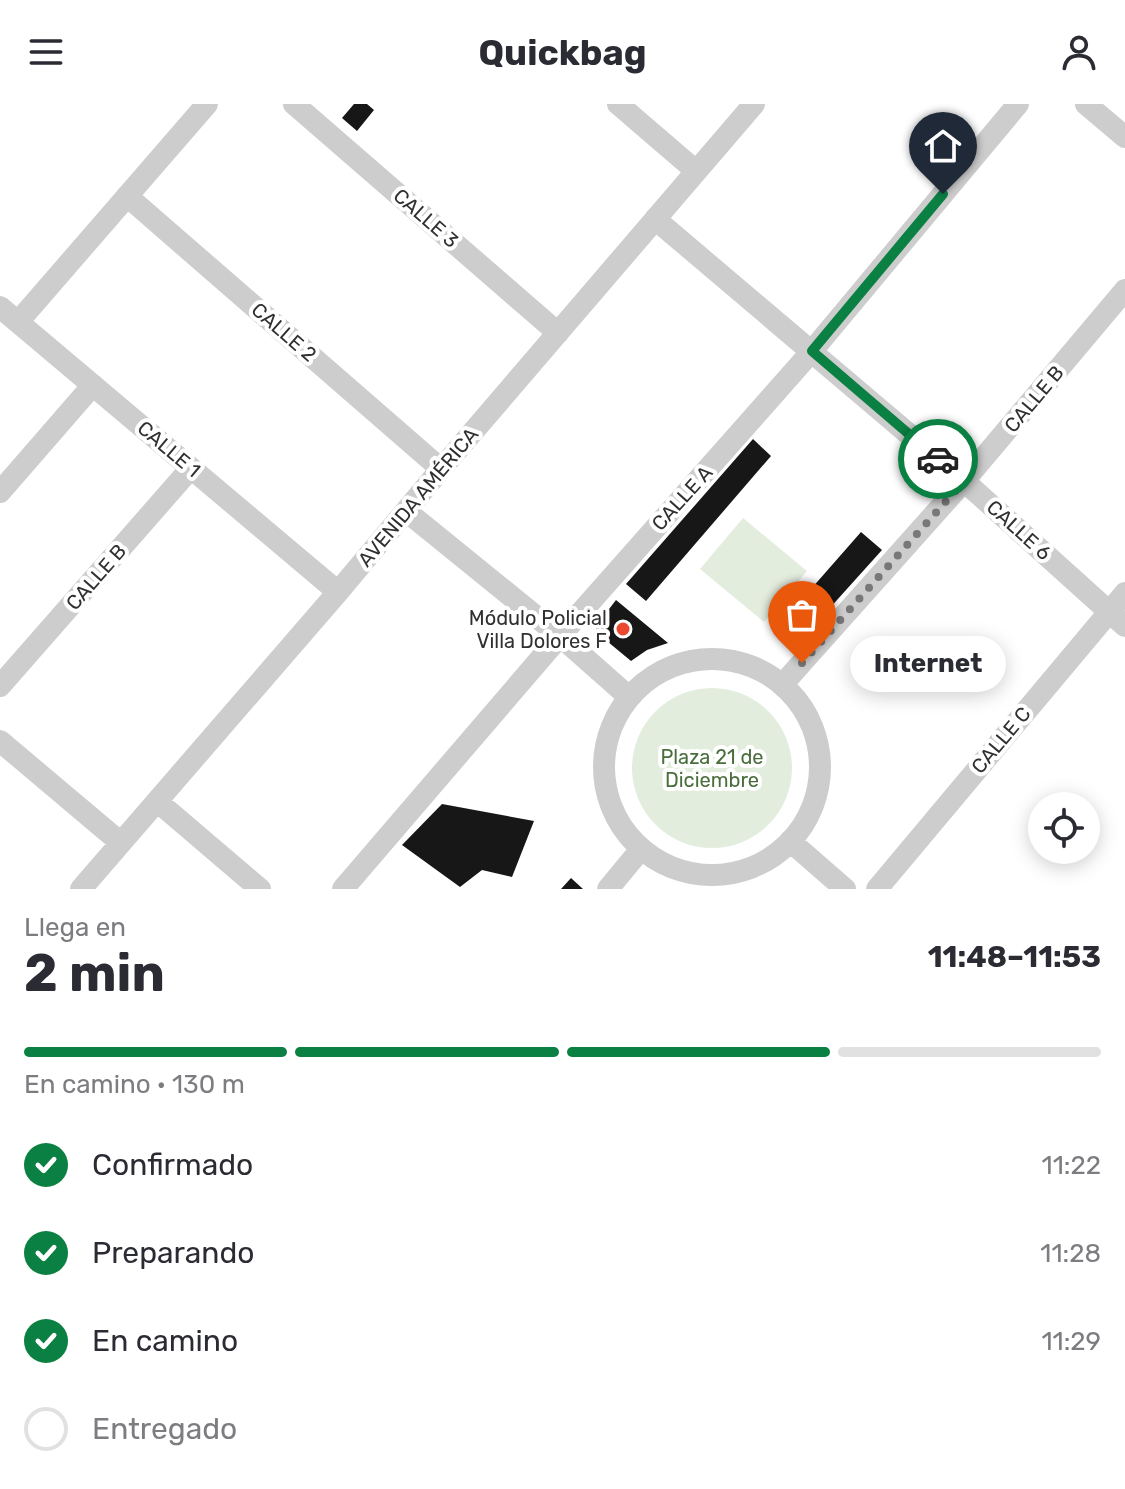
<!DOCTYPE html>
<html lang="es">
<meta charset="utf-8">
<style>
body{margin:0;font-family:Rubik,sans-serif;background:#f2f2f3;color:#2b2b33;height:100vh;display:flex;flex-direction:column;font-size:30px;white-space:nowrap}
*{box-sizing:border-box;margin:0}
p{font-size:26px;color:#7c7c81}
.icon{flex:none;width:44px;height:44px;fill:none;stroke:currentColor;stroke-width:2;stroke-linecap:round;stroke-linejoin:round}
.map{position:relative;height:785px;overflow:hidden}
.side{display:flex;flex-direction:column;background:#fff;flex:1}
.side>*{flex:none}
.buttons{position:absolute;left:1028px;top:688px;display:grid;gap:16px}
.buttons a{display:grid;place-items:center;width:72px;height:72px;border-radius:50%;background:#fff;box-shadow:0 4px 20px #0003;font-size:40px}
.pin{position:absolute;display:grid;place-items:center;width:68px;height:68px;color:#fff;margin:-82px -34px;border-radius:50% 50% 50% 0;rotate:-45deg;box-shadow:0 0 8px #0007}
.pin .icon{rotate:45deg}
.courier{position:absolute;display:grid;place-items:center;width:80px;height:80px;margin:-40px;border:6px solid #0b8043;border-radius:50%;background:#fff;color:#222;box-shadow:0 2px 10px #0007}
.bubble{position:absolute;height:56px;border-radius:28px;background:#fff;box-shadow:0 4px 20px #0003;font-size:26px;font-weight:700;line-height:56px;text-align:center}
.overview em{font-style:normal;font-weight:700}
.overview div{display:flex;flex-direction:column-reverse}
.overview{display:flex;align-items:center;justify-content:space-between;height:136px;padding:0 24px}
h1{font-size:52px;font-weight:700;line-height:60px}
.bar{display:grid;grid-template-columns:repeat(4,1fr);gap:12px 8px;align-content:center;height:96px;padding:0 24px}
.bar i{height:10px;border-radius:6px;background:#e1e1e2}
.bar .active{background:#0b8043}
.bar p{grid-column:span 4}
ol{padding:0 24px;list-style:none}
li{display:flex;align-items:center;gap:24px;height:88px}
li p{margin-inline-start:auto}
li .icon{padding:8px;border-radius:50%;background:#0b8043;color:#fff;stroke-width:4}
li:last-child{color:#7c7c81}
li i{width:44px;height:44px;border:4px solid #e1e1e2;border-radius:50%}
header{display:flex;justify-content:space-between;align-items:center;height:104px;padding:0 24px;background:#fff;font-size:36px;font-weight:700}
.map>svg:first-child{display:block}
.green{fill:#e3edde}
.building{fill:#171717}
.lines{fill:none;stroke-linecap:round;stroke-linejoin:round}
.minor{stroke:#cdcdcd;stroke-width:22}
.done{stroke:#787878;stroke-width:8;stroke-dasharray:0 14.4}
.route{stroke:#0b8043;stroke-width:10}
.poi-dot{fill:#ea492f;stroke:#fff;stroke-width:3}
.labels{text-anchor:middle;stroke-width:8;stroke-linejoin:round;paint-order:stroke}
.street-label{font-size:20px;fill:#303030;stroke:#fff}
.poi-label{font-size:20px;fill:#303030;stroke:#fff;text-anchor:end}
.park-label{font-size:20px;fill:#496e3c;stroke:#fff}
</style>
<header><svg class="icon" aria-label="menu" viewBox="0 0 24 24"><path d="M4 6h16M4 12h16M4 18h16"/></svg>Quickbag<svg class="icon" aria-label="person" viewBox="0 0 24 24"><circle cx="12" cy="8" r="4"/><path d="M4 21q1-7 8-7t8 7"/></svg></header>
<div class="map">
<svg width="1125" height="785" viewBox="0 0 1125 785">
<rect width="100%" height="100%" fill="#fff"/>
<path class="green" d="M743,414L807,467L764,518L700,465Z
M632 664a80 80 0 1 1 160 0a80 80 0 1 1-160 0Z"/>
<path class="building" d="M354,0H367L374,6L357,27L342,14Z
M753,335L771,352L646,497L626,480Z
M861,428L882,446L801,536L782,518Z
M616,496L668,539L647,546L631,557L596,528V522Z
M442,700L534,717L512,773L482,766L460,783L402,741Z
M571,774L583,785H561Z"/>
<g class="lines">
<path class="minor" d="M294,0L558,229
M618,0L696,67
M1086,0L1125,33
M127,92L441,365
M655,115L964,377L1125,522
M0,203L338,488
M18,218L207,0
M0,388L93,281
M406,407L560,532L629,593
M604 663a108 108 0 1 1 216 0a108 108 0 1 1-216 0Z
M782,581L964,377L1125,186
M0,582L191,364
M0,637L121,739
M158,698L260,785
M790,737L845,785
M81,785L338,488L441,365L754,0
M343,785L560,532L812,247L1018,0
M608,785L641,745
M877,785L1125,489"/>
</g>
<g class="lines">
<path class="done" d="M802,559L964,377L938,355"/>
<path class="route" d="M938,355L812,247L943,90"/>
</g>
<circle class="poi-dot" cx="623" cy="525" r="8"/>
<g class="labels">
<g class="street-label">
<text transform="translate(426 114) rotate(41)" y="7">CALLE 3</text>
<text transform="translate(284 228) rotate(41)" y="7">CALLE 2</text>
<text transform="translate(1034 295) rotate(-50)" y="7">CALLE B</text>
<text transform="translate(169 345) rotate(40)" y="7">CALLE 1</text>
<text transform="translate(418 393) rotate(-50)" y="7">AVENIDA AMÉRICA</text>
<text transform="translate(682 394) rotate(-48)" y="7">CALLE A</text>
<text transform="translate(1019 426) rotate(42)" y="7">CALLE 6</text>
<text transform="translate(96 473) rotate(-49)" y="7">CALLE B</text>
<text transform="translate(1001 636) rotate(-50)" y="7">CALLE C</text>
</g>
<g class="poi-label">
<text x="607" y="521">Módulo Policial<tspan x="607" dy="23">Villa Dolores F</tspan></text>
</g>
<g class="park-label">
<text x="712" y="660">Plaza 21 de<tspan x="712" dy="23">Diciembre</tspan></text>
</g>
</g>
</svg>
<div class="buttons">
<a><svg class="icon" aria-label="locate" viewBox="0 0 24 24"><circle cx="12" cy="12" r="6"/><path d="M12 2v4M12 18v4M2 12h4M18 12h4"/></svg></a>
</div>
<div class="pin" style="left:802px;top:559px;background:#ea580c"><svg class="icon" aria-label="bag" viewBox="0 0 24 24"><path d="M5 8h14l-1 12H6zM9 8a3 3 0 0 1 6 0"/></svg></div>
<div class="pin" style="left:943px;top:90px;background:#1f2937"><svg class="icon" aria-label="home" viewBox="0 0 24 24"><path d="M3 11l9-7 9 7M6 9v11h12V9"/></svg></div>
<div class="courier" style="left:938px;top:355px"><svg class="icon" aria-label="car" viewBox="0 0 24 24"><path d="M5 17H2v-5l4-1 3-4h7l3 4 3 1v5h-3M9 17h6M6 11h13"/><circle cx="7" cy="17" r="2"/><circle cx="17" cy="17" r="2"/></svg></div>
<div class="bubble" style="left:850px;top:532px;width:156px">Internet</div>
</div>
<section class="side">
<div class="overview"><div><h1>2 min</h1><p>Llega en</p></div><em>11:48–11:53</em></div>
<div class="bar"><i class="active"></i><i class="active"></i><i class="active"></i><i></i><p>En camino · 130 m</p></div>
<ol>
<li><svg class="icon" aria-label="check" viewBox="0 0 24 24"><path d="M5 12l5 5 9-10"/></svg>Confirmado<p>11:22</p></li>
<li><svg class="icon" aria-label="check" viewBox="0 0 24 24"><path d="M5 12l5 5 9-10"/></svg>Preparando<p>11:28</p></li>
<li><svg class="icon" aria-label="check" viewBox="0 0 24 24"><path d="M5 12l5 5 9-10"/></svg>En camino<p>11:29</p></li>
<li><i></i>Entregado</li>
</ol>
</section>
